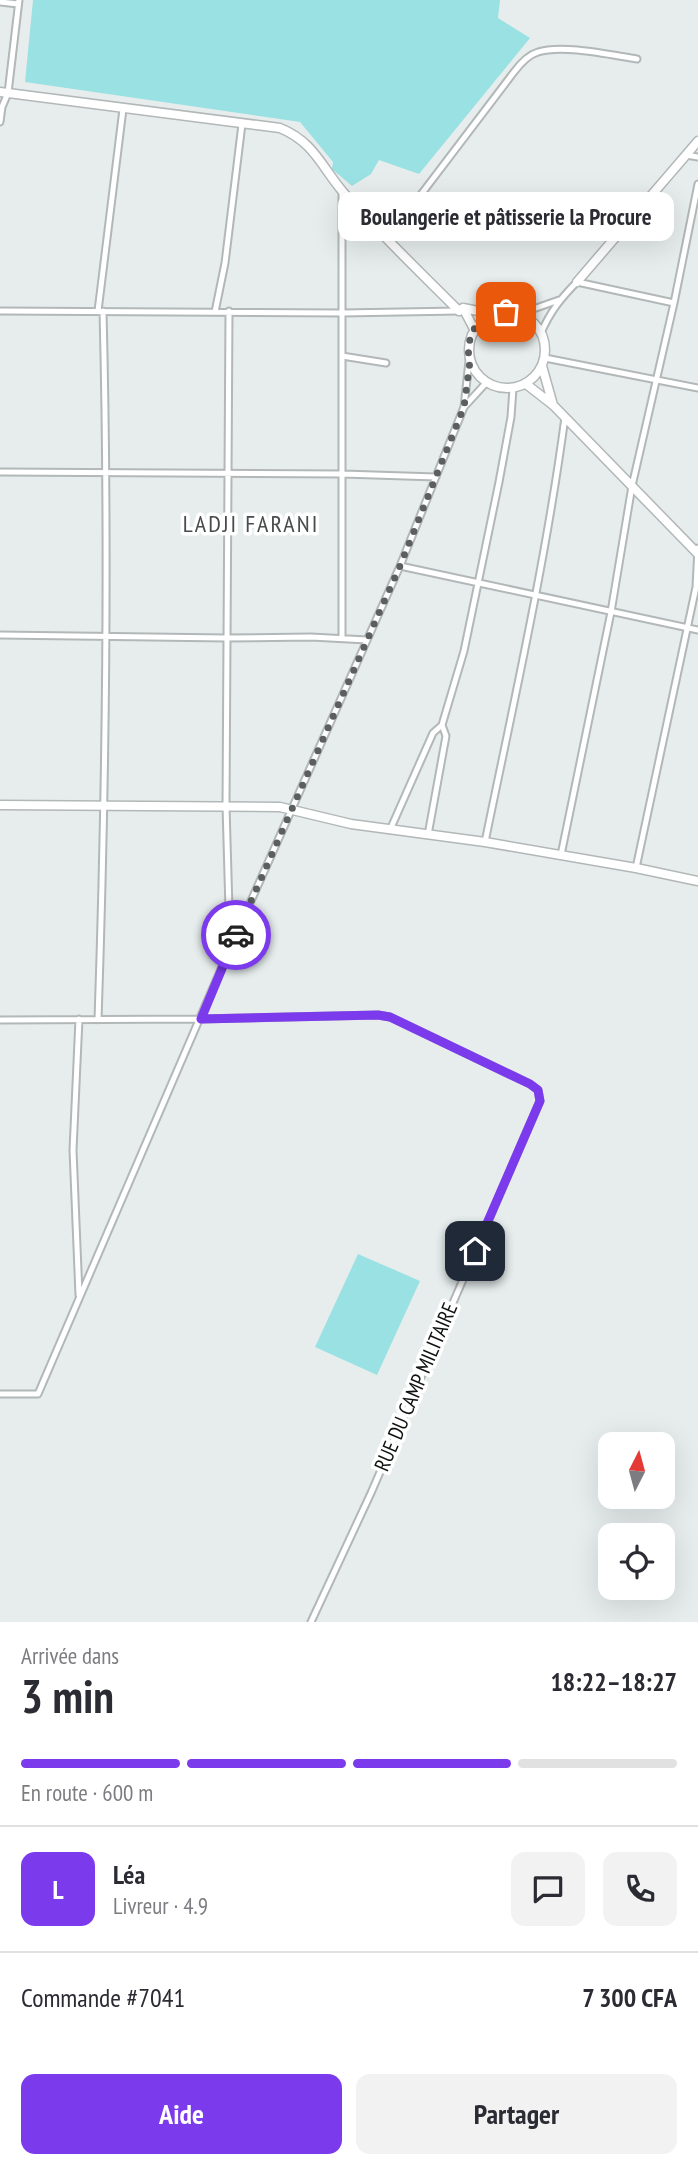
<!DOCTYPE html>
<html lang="fr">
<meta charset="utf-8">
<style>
body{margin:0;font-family:"PT Sans Narrow",sans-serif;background:#f2f2f3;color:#2b2b33;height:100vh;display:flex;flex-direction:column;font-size:26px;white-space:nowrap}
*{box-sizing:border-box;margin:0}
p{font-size:23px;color:#7c7c81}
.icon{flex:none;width:38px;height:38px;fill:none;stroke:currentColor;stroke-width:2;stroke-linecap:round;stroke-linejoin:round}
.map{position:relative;height:1622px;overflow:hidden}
.details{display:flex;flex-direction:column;background:#fff;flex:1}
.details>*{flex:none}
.needle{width:46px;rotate:6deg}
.buttons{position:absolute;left:598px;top:1432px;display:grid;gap:14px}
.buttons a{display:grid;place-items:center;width:77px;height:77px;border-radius:14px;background:#fff;box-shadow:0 7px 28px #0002;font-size:35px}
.pin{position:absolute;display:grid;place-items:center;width:60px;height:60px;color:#fff;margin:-30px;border-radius:14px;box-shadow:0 4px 10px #0006}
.courier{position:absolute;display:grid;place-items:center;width:70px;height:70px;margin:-35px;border:5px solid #7c3aed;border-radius:50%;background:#fff;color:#222;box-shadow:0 2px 9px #0007}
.bubble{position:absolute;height:49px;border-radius:14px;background:#fff;box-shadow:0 7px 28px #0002;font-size:23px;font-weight:700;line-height:49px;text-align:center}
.headline em{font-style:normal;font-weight:700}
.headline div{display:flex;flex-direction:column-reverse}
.headline{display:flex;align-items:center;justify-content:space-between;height:119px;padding:0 21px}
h1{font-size:46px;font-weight:700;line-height:52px}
.bar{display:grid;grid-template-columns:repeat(4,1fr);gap:10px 7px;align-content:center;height:84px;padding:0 21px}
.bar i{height:9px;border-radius:5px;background:#e1e1e2}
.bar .active{background:#7c3aed}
.bar p{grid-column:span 4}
.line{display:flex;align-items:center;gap:18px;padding:0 21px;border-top:2px solid #e1e1e2}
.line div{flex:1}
.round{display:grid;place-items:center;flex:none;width:74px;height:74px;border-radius:14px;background:#f2f2f3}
.cta{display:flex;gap:14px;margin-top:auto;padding:14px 21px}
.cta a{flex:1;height:80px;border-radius:14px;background:#7c3aed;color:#fff;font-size:28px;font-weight:700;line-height:80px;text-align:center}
.cta a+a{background:#f2f2f3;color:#2b2b33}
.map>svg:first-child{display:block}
.park{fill:#9ae1e3}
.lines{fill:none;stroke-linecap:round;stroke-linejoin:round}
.street-casing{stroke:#b2b7b7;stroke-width:9}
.secondary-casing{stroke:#b2b7b7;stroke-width:11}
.street{stroke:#fff;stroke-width:5}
.secondary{stroke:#fff;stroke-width:8}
.done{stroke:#5b5f5f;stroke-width:7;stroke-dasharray:0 12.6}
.route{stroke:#7c3aed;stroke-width:9}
.labels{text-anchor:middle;stroke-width:7;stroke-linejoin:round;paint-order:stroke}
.street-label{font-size:21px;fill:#101212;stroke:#fff}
.quarter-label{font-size:24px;letter-spacing:2px;fill:#484c4c;stroke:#fff}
</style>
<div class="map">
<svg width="698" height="1622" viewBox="0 0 698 1622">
<rect width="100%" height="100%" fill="#e7eded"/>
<path class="park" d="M33,0H500L498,18L530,38L419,174L379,160L371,174L352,186L332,169L333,162L300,122L25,82Z
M358,1254L420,1281L377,1375L315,1347Z"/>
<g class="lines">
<defs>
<path id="street" d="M0,2L18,4
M0,122L2,107L8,93L19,0
M686,155L698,157
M388,238L514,72C520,64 528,55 538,52C562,44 611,55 637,59
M0,311L342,313L459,311
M98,311L123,109
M229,311L226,806L230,944
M215,312L225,263L242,124
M519,314L559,300
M541,333C550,312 561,298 577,282L674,303
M342,356L386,363
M545,358L698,388
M464,407L486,383
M0,472L343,474L436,477
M400,566L698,630
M0,635L226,638L311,637L367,640
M342,638V191
M390,830L433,733L442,725L464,651L499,482L511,417L513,388
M428,835L446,736L442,725
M485,842C514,701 546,560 565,417
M561,855L611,612L632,486L674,303L698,184
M636,868L696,587L698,548
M79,1019L73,1150L79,1295
M0,1020L201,1019L378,1015L390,1017L530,1084L538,1090L540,1101L371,1493L311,1622
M98,1020C106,783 109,547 103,311
M0,1394H38L230,948L400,566L464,407L469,361"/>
<path id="secondary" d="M0,92L280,128C314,142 321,166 343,192C379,233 420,272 459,311L463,308L493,314
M577,282L698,141
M463,308L474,329
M469 350a38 38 0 1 1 76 0a38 38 0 1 1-76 0Z
M542,366L553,405
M526,384L553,405L698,554
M0,805L280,807L351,824L485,842L636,868L698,881"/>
</defs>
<use href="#street" class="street-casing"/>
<use href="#secondary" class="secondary-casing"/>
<use href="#street" class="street"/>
<use href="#secondary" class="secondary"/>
</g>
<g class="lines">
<path class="done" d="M236,935L400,566L464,407L470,361L468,350L470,339L474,329L486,318L506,312"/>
<path class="route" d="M236,935L201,1019L378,1015L390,1017L530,1084L538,1090L540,1101L475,1251"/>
</g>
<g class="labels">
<g class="street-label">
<text transform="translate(416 1387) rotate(-67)" y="7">RUE DU CAMP MILITAIRE</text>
</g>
<g class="quarter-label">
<text x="251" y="532">LADJI FARANI</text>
</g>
</g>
</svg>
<div class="buttons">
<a><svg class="needle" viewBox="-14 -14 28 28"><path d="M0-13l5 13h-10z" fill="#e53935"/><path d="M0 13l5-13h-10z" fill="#7c7c81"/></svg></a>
<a><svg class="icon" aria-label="locate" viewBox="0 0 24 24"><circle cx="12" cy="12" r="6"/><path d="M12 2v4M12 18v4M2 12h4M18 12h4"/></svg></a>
</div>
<div class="pin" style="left:506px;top:312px;background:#ea580c"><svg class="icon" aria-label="bag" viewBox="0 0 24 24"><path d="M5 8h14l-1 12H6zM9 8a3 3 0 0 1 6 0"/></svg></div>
<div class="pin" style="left:475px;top:1251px;background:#1f2937"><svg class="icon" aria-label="home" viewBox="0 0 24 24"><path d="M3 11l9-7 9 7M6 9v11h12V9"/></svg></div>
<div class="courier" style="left:236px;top:935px"><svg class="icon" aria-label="car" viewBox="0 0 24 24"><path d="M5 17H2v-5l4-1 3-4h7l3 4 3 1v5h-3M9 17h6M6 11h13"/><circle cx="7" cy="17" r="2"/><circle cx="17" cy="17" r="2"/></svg></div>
<div class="bubble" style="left:338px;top:192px;width:336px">Boulangerie et pâtisserie la Procure</div>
</div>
<section class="details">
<div class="headline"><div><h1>3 min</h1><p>Arrivée dans</p></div><em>18:22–18:27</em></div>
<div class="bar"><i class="active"></i><i class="active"></i><i class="active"></i><i></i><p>En route · 600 m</p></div>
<div class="line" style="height:126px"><b class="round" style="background:#7c3aed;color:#fff">L</b><div><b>Léa</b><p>Livreur · 4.9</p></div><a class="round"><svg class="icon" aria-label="chat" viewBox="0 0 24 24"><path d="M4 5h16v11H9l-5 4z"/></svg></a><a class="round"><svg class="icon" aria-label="phone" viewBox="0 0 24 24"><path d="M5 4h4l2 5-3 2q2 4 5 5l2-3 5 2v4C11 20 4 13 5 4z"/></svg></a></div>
<div class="line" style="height:91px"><div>Commande #7041</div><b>7 300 CFA</b></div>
<div class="cta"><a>Aide</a><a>Partager</a></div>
</section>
